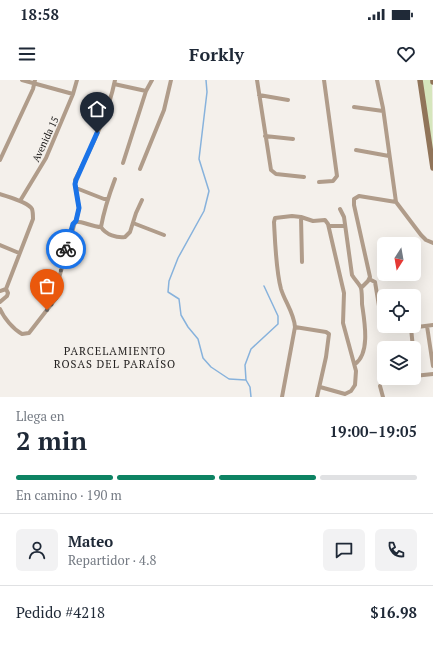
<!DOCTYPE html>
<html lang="es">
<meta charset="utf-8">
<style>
body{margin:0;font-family:"PT Serif",serif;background:#f2f2f3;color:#1f2937;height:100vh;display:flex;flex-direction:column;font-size:15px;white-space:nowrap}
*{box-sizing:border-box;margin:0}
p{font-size:13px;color:#747a83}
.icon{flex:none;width:22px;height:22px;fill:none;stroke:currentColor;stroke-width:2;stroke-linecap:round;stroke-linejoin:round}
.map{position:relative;height:317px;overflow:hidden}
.details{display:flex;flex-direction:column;background:#fff;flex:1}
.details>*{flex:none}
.needle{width:26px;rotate:191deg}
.tools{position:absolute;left:377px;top:157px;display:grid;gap:8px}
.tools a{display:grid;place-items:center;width:44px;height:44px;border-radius:6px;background:#fff;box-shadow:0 4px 16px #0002;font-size:20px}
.pin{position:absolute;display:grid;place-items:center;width:34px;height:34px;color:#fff;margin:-41px -17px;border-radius:50% 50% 50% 0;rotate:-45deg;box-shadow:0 0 4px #0007}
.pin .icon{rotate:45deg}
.courier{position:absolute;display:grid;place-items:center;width:40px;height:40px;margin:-20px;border:3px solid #1a73e8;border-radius:50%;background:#fff;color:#222;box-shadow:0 1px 5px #0007}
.headline em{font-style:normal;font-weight:800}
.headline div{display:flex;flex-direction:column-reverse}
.headline{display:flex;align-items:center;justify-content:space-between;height:68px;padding:0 16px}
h1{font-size:26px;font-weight:800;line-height:30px}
.bar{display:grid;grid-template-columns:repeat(4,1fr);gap:6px 4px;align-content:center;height:48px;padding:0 16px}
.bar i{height:5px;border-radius:3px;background:#e0e1e3}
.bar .active{background:#0d8363}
.bar p{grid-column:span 4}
.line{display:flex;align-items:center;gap:10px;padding:0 16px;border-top:1px solid #e0e1e3}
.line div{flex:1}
.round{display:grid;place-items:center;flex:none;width:42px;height:42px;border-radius:6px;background:#f2f2f3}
.status{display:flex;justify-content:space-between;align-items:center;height:28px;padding:0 20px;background:#fff;direction:ltr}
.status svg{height:11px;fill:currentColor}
header{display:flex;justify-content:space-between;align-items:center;height:52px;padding:0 16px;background:#fff;font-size:18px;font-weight:800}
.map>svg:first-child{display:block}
.green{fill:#d6e6bd}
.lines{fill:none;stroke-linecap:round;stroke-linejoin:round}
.stream{stroke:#87b2dc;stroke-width:1.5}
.street{stroke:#b09c8a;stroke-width:4}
.secondary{stroke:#907459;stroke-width:5.5}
.done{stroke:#6d6a68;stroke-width:4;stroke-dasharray:0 7.2}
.route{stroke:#1a73e8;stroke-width:5}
.labels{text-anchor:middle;stroke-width:3;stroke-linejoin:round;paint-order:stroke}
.street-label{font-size:10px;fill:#242221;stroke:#f4f0eb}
.neighbourhood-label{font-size:11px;letter-spacing:1px;fill:#242221;stroke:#f4f0eb}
</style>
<div class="status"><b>18:58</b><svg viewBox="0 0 49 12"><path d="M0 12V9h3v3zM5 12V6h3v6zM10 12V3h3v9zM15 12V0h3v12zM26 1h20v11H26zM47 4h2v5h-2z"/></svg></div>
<header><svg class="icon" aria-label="menu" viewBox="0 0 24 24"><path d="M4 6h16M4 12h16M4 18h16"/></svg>Forkly<svg class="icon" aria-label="heart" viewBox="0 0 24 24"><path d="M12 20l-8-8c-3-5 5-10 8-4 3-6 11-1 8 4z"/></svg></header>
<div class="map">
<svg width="433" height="317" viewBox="0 0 433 317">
<rect width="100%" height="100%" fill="#f4f0eb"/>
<path class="green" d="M421,0H432L433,84Z"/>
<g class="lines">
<path class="stream" d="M206,0L207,12L199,79L209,111L204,131L178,178L169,201L168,212L179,219L181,235L188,247L198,259L203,278L211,287L229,299L246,300
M251,317L250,307L246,300L245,285L251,269L278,244V236L264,206"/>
<path class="street" d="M22,0L73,14
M257,0L271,90L276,94L304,97
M377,0L383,28L396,122L421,155L426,160L433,163
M114,4L146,11
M259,15L288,20
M354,27L383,31
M265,56L293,59
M356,70L389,76
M0,80L33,9L35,0
M123,83L146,11L152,0
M140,89L164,30L171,0
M319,102L333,101L337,96L324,0
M76,108L104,119H107
M0,114C8,117 28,122 32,129C33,132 33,136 33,139L6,209
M20,121L46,78L73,14L77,0
M340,129L344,137L352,195C355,200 360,205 361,208C362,212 362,219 362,224C364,239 371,273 355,284
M301,137L302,182
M76,141L79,128L75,104V100C91,68 108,35 115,0
M133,143L164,155
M329,146H345
M101,147C104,130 109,115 115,99
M0,165L19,173
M369,199L375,202L383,250L386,251L433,245
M361,208L368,201L370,197L354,125V119L359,116L396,122
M0,211L6,209
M0,222L7,216L8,213L6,209
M0,229C4,238 13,249 22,254L29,253L57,217L59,211V198L75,142C80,140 92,147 101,147C106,155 117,158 125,157L130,152L136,133L142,120
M427,246L433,286
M295,247L326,252L329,254L326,277L317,317
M411,248L413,268
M414,296L433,294
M384,299L390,298
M380,306L383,317
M320,307L345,314
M282,317L295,247C294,233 285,222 281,209C276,191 275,161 274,142L275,138L292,136L301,137L313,141L325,140L328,144L344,213L343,243L356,291L355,305L351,311L345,314"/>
<path class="secondary" d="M420,0L433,88
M433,0V2"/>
</g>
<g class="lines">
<path class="done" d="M47,230L55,220L58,214L59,198L66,169"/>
<path class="route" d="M66,169L73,144L76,141L79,128L75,104L76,100L97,53"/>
</g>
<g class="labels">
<g class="street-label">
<text transform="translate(45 59) rotate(-65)" y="4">Avenida 15</text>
</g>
<g class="neighbourhood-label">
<text x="115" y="275">PARCELAMIENTO<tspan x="115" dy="13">ROSAS DEL PARAÍSO</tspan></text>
</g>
</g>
</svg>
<div class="tools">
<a><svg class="needle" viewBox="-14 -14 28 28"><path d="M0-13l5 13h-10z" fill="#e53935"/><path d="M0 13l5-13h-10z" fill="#747a83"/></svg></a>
<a><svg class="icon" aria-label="locate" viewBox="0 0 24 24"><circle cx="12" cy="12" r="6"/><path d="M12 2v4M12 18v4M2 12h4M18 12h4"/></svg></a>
<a><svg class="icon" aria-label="layers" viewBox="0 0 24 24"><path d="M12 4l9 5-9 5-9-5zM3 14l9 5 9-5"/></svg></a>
</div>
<div class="pin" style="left:47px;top:230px;background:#ea580c"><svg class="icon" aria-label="bag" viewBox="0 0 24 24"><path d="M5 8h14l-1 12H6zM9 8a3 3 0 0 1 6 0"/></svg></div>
<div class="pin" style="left:97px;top:53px;background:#1f2937"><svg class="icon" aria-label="home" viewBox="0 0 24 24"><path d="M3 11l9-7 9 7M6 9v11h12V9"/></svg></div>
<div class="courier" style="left:66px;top:169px"><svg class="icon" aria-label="bike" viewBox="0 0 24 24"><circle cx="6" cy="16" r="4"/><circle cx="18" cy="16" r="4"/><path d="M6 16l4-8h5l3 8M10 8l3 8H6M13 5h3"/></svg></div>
</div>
<section class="details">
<div class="headline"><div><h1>2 min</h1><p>Llega en</p></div><em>19:00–19:05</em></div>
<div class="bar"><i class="active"></i><i class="active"></i><i class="active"></i><i></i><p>En camino · 190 m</p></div>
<div class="line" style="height:72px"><a class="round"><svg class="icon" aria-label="person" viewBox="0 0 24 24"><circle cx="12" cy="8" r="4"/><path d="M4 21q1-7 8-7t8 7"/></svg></a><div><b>Mateo</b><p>Repartidor · 4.8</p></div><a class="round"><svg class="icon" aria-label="chat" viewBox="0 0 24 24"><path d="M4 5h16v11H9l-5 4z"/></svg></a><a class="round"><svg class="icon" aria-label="phone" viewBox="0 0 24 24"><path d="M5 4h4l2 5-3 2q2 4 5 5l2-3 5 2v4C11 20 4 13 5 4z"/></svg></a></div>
<div class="line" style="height:52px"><div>Pedido #4218</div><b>$16.98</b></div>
</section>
